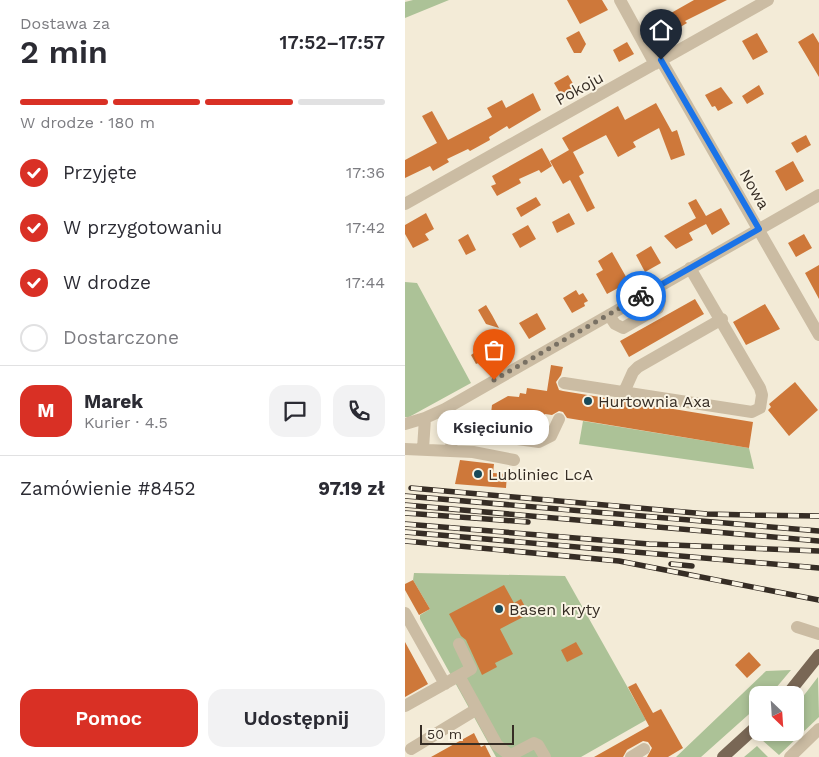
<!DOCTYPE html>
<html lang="pl">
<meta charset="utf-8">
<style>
body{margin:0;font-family:"Work Sans",sans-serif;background:#f2f2f3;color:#2b2b33;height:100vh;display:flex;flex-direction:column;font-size:19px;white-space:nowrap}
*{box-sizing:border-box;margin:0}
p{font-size:16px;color:#7c7c81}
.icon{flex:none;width:28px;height:28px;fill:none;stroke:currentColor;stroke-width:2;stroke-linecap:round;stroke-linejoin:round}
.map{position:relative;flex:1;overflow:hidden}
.details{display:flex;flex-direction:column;background:#fff;width:405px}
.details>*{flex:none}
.needle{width:32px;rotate:155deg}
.fabs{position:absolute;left:344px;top:686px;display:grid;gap:10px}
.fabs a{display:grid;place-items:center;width:55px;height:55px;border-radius:10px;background:#fff;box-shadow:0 2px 8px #0003;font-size:25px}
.scale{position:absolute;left:15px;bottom:12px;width:94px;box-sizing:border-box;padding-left:5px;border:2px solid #362d25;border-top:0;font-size:14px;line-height:18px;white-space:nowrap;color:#362d25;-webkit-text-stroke:4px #faf4e4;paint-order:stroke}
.pin{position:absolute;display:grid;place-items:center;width:42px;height:42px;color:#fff;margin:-51px -21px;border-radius:50% 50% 50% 0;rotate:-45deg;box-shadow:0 0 5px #0007}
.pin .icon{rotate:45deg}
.courier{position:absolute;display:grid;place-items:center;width:50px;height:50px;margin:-25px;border:4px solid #1a73e8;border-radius:50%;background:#fff;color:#222;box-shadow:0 1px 6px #0007}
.bubble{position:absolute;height:35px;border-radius:15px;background:#fff;box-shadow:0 2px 8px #0003;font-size:16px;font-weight:600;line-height:35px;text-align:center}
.headline em{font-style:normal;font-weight:600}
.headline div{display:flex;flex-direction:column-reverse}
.headline{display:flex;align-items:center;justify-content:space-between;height:85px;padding:0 20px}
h1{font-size:32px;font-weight:600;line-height:38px}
.bar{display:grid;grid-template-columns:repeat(4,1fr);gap:8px 5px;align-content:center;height:60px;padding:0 20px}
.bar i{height:6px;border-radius:4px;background:#e1e1e2}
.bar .current{background:#d93025}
.bar p{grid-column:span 4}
.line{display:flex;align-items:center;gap:12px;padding:0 20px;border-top:1px solid #e1e1e2}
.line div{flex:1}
.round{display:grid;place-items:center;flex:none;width:52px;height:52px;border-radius:15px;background:#f2f2f3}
ol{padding:0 20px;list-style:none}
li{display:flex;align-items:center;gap:15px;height:55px}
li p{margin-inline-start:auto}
li .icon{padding:5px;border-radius:50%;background:#d93025;color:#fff;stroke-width:4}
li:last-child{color:#7c7c81}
li i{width:28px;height:28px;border:2px solid #e1e1e2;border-radius:50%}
.primary-button{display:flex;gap:10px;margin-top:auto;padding:10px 20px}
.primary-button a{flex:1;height:58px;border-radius:15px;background:#d93025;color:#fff;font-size:20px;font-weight:600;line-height:58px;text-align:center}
.primary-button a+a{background:#f2f2f3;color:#2b2b33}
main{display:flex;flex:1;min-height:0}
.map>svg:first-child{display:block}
.green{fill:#acc297}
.building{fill:#ce783a}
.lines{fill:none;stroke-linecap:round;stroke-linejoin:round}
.minor{stroke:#cbbca3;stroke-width:12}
.major{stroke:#796755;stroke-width:12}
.rail-casing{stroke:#362d25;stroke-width:5.5}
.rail{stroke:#faf4e4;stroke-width:4;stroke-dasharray:11;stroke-linecap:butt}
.done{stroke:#787063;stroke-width:5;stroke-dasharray:0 9}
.route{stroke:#1a73e8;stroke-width:6}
.poi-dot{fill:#184a5a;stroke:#faf4e4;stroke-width:2}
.labels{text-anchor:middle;stroke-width:4;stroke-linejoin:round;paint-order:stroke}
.street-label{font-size:16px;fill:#362d25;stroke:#faf4e4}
.poi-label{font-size:16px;fill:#362d25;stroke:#faf4e4;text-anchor:start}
</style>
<main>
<section class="details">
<div class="headline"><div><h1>2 min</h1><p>Dostawa za</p></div><em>17:52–17:57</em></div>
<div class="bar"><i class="current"></i><i class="current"></i><i class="current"></i><i></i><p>W drodze · 180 m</p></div>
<ol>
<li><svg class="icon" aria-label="check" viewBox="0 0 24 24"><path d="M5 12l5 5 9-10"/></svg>Przyjęte<p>17:36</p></li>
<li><svg class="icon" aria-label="check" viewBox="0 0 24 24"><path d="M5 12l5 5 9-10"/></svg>W przygotowaniu<p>17:42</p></li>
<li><svg class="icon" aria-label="check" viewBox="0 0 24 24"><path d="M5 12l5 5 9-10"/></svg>W drodze<p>17:44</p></li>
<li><i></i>Dostarczone</li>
</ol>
<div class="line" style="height:90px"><b class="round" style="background:#d93025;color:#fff">M</b><div><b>Marek</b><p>Kurier · 4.5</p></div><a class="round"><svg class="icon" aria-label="chat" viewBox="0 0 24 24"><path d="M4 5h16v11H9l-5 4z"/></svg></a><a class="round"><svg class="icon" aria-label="phone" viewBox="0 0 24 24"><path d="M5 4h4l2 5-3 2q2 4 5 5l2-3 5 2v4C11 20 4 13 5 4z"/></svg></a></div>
<div class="line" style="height:65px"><div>Zamówienie #8452</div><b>97.19 zł</b></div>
<div class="primary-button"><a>Pomoc</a><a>Udostępnij</a></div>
</section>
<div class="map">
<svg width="414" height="757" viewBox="0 0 414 757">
<rect width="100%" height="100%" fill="#f3ebd7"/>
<path class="green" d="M8,0H44L0,18V2Z
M0,282L12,283L66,383L4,417H0Z
M178,421L344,448L349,469L174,444Z
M9,573L160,576L241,720L176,757H91L15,619V615L25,609L8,580Z
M386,670L365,695H352V707L296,757H271L361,671Z
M413,677L414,717L374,755L357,740L365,733L390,732V707Z
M352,746L363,757H339Z"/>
<path class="building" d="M162,0H197L203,10L175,24Z
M289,0H322L280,21L282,23L267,32L259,17Z
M174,31L181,44L176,53H169L161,38Z
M352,33L363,52L348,60L337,41Z
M408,33L414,43V77L393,42Z
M222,42L229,54L214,62L208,50Z
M163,75L170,87L156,95L149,83Z
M354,85L359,94L342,104L337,96Z
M316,87L328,103L313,111L310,106L307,107L300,95Z
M128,93L136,110L104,129L102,126L84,137L85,140L65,151L63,149L42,159L44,162L28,171L25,166L0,178V160L32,143L17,116L27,111L43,140L87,117L82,108L97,100L101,108Z
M251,103L267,132L272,130L280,155L266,160L254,128L228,142L231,147L213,157L201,135L168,152L179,173L174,176L190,208L182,212L165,180L158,184L145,161L164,150L157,138L213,106L220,120Z
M401,135L406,145L392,153L386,143Z
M137,148L147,166L136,173L134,170L114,179L116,183L92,196L86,186L91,184L87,176Z
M388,161L399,181L381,191L370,171Z
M131,197L136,205L116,217L111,208Z
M291,199L301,216L316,208L325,224L307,235L301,224L284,233L288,240L271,249L259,236L291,218L283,203Z
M21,213L29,229L20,234L24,240L8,248L0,234V225Z
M164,213L170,224L152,233L147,222Z
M123,225L131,239L115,248L107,234Z
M63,234L71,250L61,255L53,240Z
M399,234L407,248L391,257L383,243Z
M246,246L256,263L240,272L231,255Z
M207,252L224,282L202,294L191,274L198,270L193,261Z
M414,265V299L400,273Z
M171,290L174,295L178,293L183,301L179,303L180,306L167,313L158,298Z
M290,299L299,314L224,357L215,341Z
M360,304L375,329L341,345L328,322Z
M81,305L87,315L94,328L81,324L73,310Z
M132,313L141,329L124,339L114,323Z
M89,339L97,354L80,364L78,361L71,364L66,355Z
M146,365L158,367L156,375L151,382L154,390L158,391L348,422L344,448L162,418L158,412L154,411L147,415L140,414L139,430L85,422L87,405L103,396L114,397L115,393L121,394L122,388L142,391Z
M390,382L413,410L384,436L363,410L366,407L364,404Z
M55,460L89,464L88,473L102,474L101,488L50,484Z
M8,580L25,609L14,615L0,590V584Z
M99,585L109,603L116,599L124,614L95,629L108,654L90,663L92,667L77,675L61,640L56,636L44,614Z
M0,642L23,684L0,697Z
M171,642L178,654L162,662L156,650Z
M344,652L356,665L342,678L330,665Z
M231,683L248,713L256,709L278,748L263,757H242L247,748L243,742L238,741L222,750L218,757H189L244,726L223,687Z
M69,733L76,747L80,745L86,757H26Z"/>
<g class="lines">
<path class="minor" d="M215,0L250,64
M256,60L414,335
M0,204L363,0
M204,315L210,324L218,328L253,308L255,301L247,290
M159,383L347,412L355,408L357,395L355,388L285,268
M219,392L228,372L233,367L317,319
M40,409L48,423L70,433L134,442L146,436L154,419
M0,424L20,418L40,409L414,195
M0,449L68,452L109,460
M18,449L20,418
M46,451L48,423
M0,613L40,684
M392,627L414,634
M54,676L92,745L107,757
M0,706L66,669L54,644
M6,749L72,709
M106,755L129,743L133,745L140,757
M226,757L239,749
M385,757L414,729"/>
<path class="major" d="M382,695L414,655
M318,757L352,726"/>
<defs>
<path id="rail" d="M6,488L302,514L345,515
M0,496L414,531
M0,505L414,541
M0,513L123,522
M339,515L414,516
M0,524L244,544L414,551
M0,532L414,568
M0,541L214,561L414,600
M266,564L287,566"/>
</defs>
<use href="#rail" class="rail-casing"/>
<use href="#rail" class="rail"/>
</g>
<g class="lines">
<path class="done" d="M89,380L236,296"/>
<path class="route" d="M236,296L354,229L256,60"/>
</g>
<g class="poi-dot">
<circle cx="183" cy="401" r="5"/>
<circle cx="73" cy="474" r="5"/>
<circle cx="94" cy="609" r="5"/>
</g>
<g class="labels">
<g class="street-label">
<text transform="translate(174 88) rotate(-29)" y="6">Pokoju</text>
<text transform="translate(350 189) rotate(60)" y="6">Nowa</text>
</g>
<g class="poi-label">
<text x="193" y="407">Hurtownia Axa</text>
<text x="83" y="480">Lubliniec LcA</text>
<text x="104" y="615">Basen kryty</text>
</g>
</g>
</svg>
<div class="fabs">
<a><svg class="needle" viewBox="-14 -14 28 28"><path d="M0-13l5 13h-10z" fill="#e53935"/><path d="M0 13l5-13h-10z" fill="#7c7c81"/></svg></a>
</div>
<div class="scale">50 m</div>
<div class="pin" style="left:89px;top:380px;background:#ea580c"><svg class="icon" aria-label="bag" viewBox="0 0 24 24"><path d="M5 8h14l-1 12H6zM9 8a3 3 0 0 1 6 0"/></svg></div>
<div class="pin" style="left:256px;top:60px;background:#1f2937"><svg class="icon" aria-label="home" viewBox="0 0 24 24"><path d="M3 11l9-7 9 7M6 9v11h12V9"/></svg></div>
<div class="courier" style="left:236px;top:296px"><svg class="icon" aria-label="bike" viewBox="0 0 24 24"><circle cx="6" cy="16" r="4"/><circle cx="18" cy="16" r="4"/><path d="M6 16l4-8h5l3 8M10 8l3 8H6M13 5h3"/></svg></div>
<div class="bubble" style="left:32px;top:410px;width:112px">Księciunio</div>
</div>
</main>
